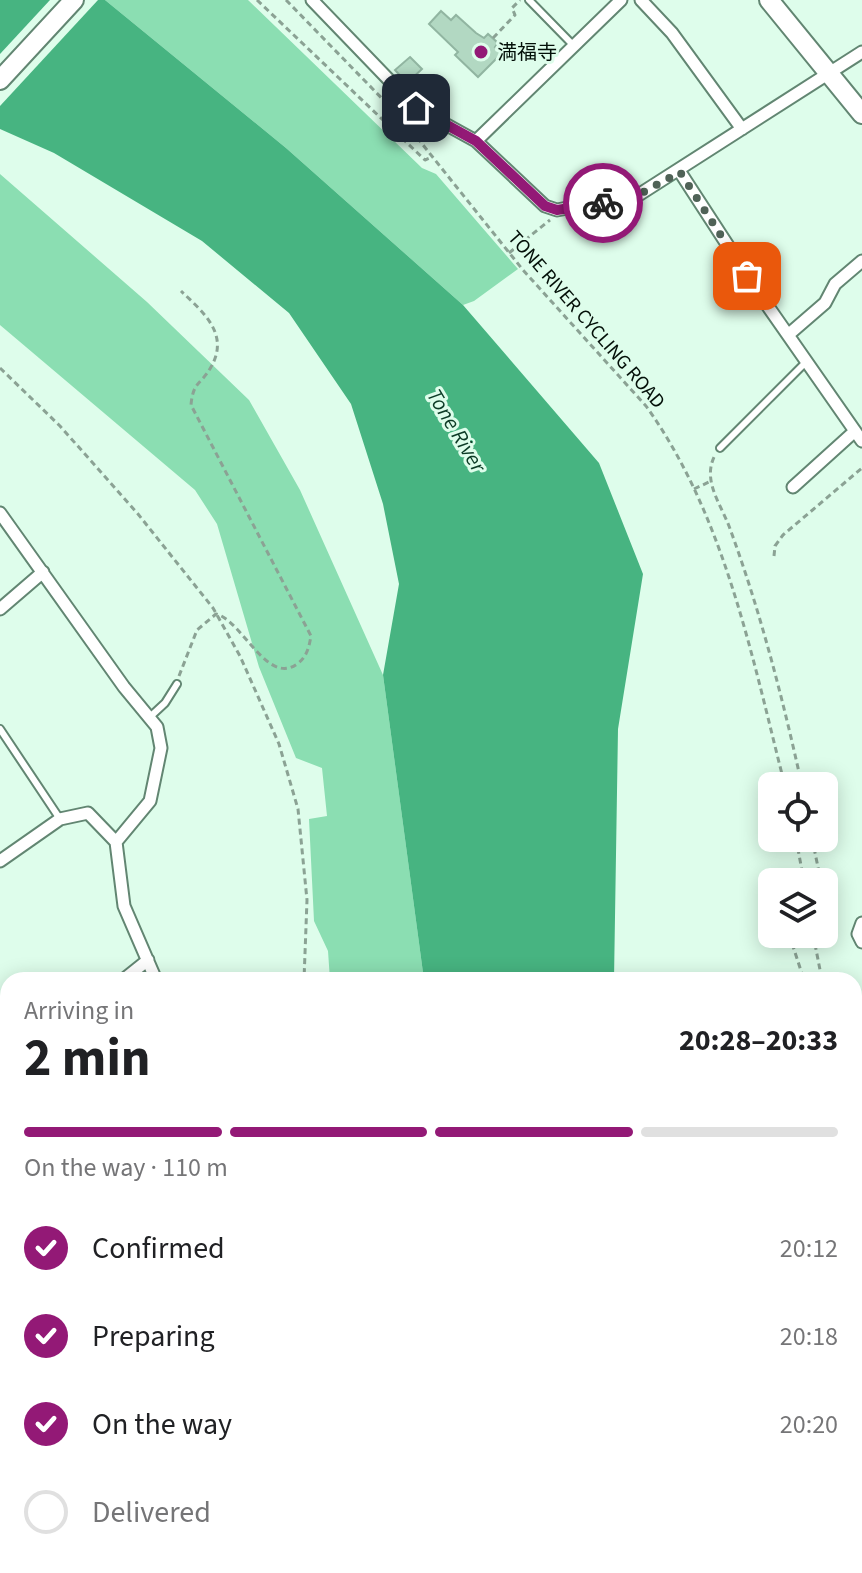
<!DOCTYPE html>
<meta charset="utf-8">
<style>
body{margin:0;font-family:"Source Sans 3","Noto Sans JP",sans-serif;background:#f6f6f6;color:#202124;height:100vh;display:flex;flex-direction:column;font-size:30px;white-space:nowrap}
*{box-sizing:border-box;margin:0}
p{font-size:26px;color:#757577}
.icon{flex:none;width:44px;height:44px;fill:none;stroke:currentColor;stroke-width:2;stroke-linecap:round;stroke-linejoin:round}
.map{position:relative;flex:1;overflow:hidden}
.sheet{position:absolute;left:0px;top:972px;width:862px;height:602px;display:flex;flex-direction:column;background:#fff;border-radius:24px 24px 0 0;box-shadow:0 4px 20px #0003}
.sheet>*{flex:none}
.buttons{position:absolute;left:758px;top:772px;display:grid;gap:16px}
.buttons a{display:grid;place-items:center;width:80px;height:80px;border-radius:12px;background:#fff;box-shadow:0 4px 20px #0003;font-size:40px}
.pin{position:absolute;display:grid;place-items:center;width:68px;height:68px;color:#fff;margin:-34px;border-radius:16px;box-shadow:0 4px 12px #0006}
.courier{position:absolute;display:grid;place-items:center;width:80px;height:80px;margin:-40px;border:6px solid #931976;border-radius:50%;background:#fff;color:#222;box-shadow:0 2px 10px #0007}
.overview em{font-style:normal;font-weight:700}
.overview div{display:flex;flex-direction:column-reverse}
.overview{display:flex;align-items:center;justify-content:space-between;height:136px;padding:0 24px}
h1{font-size:52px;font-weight:700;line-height:60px}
.bar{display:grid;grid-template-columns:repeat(4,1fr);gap:12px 8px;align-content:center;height:96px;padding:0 24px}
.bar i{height:10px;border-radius:6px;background:#e0e0e0}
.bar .active{background:#931976}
.bar p{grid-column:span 4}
ol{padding:0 24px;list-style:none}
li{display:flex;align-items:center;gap:24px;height:88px}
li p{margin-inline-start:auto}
li .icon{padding:8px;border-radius:50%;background:#931976;color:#fff;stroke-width:4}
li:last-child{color:#757577}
li i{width:44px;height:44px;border:4px solid #e0e0e0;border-radius:50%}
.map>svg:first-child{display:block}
.green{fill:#8bdeb2}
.water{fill:#47b481}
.pier{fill:#defdeb}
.building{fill:#b2d8c2;stroke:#91b5a1;stroke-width:2}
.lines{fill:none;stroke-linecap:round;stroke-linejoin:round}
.lane-casing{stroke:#628672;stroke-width:10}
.street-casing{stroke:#628672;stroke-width:15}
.primary-casing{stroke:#628672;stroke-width:22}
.path{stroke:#8ba294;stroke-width:3;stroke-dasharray:6 4;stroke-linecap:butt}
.lane{stroke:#fff;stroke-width:6}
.street{stroke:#fff;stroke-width:11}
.primary{stroke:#fff;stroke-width:18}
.done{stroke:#506257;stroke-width:8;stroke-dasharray:0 14.4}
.route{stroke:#931976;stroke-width:10}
.poi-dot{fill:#931976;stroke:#defdeb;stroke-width:3}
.labels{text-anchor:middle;stroke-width:6;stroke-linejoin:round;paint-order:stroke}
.poi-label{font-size:20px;fill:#030f08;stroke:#defdeb;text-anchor:start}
.street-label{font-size:20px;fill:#030f08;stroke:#defdeb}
.water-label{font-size:22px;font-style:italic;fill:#0c3b26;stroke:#defdeb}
</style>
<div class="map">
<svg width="862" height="1573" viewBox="0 0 862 1573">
<rect width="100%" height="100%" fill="#defdeb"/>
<path class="green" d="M105,0H248L422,168L436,174L518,269L474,301L463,305L286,148Z
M0,174L147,302L249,400L300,490L383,675L424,980H330L328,951L314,921L309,819L327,816L322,768L296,758L259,667L217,524L195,490L0,325Z
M362,1566H483L486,1573H363Z"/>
<path class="water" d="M0,0H105L286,148L463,305L599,463L643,574L618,729L614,980H424L383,675L399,584L383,504L351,404L289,313L202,241L54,153L0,129Z
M483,1566H607L609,1573H486Z"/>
<path class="pier" d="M50,0H98L0,106V54Z"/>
<path class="building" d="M441,11L451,20L456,15L476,33L484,38L488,34L498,43L495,47L502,53L478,77L455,55L458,52L429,24Z
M410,57L422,69L407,83L395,70Z"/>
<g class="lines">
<defs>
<path id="lane" d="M529,0L574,46
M720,448L806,362
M151,716L165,703L177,684
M0,729L60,819
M854,1026L862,1020
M854,1051L862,1114"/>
<path id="street" d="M312,0L416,108L476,141L545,206L557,210L640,194L862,52
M641,0L672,33L742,129
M476,141L621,0
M680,172L760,295L862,441
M788,335L825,303L835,284L862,261
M793,487L855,431
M0,513L124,687L157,727L161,748L150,801L116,842
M0,609L43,572
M0,861L60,819L88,813L116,842L124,906L156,980
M862,923L858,934L862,942
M123,980L148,960
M0,1081L8,1074
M0,1180L8,1191
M0,1233L8,1225
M0,1464L8,1458
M178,1573V1566"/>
<path id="primary" d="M769,0L862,114
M0,80L74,0"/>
</defs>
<use href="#lane" class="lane-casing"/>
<use href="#street" class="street-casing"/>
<use href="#primary" class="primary-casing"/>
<path class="path" d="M257,0L425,160L432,157
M286,0L403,120L523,270L646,406C725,516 752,657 785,786
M493,38L515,15L512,8L520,0
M509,253L550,220
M0,368L60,426L138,514L213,608L240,656L279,744L298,809L307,900L304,980
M714,457C703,481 720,503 729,526C760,610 783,699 802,786
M694,489L709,482
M774,556L775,546L783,535L862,468
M179,676L197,630L216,614C242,620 267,686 297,664C307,657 309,647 311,636L191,405C193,381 201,385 211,367C230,334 203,312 181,291
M796,838L804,882
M812,838L821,882
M789,934L804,980
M813,934L822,980
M854,1417L859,1573
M274,1566L275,1573
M287,1566L288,1573
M316,1566L319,1573
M845,1566V1573"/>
<use href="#lane" class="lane"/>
<use href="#street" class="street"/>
<use href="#primary" class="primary"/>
</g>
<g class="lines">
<path class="done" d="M603,203L631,199L680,172L747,276"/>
<path class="route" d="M416,108L476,141L545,206L557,210L603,203"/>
</g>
<circle class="poi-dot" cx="481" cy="52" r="8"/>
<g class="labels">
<g class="poi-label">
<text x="497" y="59">満福寺</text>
</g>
<g class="street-label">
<text transform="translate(587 319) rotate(49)" y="7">TONE RIVER CYCLING ROAD</text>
</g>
<g class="water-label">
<text transform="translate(457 430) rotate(59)" y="8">Tone River</text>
</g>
</g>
</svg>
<div class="buttons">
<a><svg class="icon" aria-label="locate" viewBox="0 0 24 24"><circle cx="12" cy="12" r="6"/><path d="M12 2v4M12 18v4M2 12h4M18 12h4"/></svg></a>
<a><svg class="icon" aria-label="layers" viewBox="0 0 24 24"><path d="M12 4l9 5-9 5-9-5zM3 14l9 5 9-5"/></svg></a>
</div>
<div class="pin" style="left:747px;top:276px;background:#ea580c"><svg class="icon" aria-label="bag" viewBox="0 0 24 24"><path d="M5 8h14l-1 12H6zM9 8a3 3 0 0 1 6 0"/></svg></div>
<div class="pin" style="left:416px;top:108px;background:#1f2937"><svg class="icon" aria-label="home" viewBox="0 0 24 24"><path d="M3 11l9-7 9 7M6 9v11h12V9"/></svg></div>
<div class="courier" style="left:603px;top:203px"><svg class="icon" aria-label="bike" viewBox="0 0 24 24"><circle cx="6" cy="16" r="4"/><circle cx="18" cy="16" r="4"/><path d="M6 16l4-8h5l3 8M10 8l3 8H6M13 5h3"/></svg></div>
<section class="sheet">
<div class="overview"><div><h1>2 min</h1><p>Arriving in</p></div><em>20:28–20:33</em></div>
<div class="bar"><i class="active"></i><i class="active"></i><i class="active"></i><i></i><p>On the way · 110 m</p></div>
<ol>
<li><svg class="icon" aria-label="check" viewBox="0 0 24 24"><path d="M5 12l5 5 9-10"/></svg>Confirmed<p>20:12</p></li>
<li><svg class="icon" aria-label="check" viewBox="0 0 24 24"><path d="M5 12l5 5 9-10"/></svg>Preparing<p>20:18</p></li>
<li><svg class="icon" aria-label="check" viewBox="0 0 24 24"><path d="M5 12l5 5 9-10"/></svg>On the way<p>20:20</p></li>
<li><i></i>Delivered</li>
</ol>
</section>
</div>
